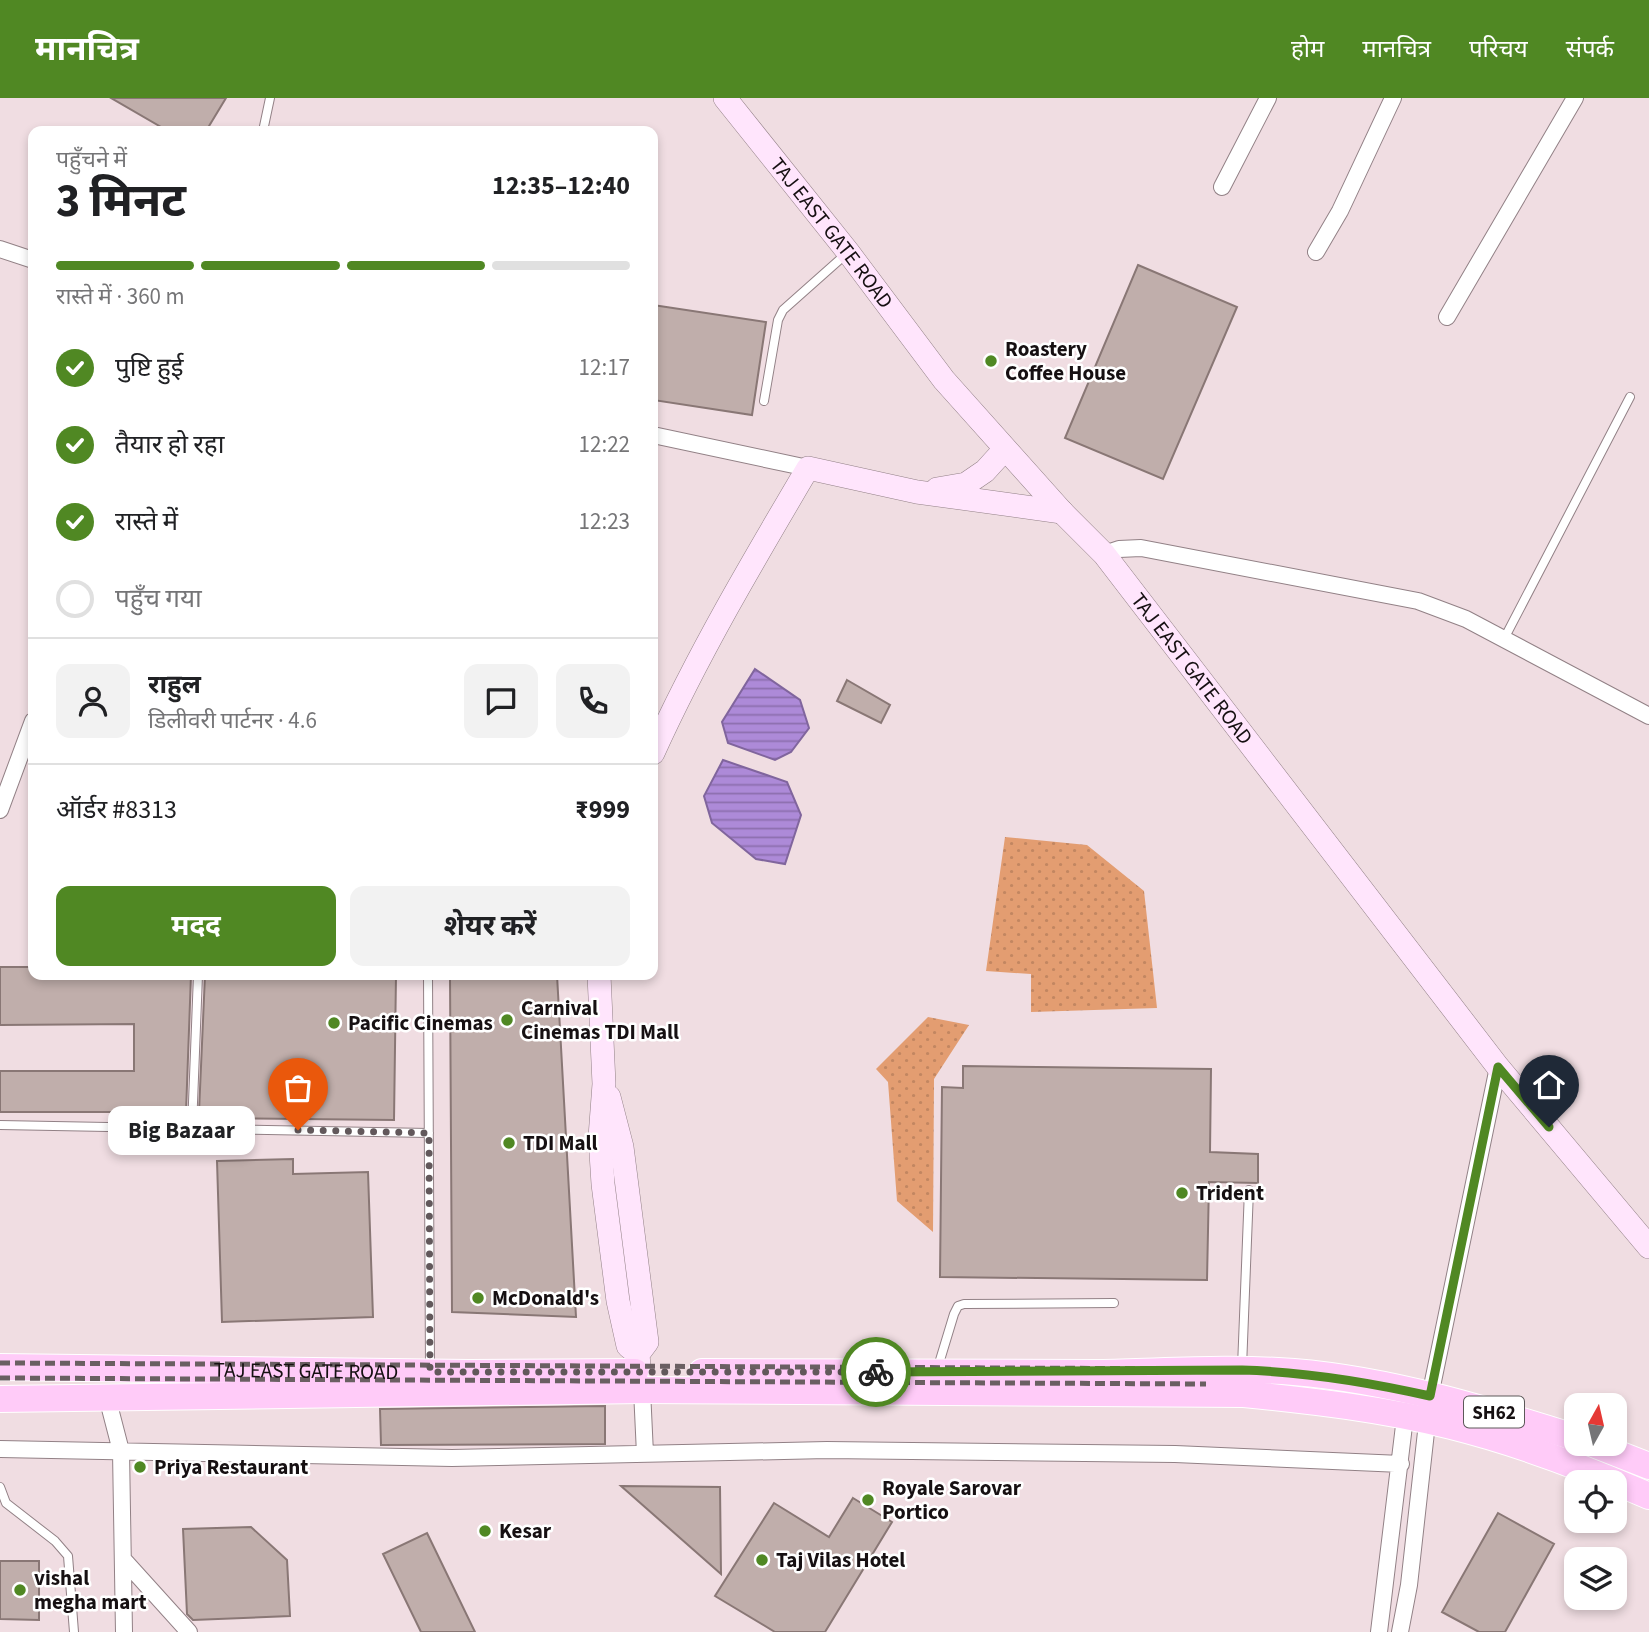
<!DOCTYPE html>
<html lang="hi">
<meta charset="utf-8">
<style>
body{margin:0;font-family:"Source Sans 3","Noto Sans Devanagari",sans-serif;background:#f2f2f2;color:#202124;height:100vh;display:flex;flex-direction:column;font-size:26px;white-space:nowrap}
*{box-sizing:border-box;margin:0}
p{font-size:23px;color:#757577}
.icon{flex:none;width:38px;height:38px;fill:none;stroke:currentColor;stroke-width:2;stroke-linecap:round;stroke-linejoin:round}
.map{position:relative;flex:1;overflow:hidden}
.panel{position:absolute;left:28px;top:28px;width:630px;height:854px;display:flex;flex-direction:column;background:#fff;border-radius:14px;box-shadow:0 4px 10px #0003}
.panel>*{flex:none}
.needle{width:46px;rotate:8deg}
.buttons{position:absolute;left:1564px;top:1295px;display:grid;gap:14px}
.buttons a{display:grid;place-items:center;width:63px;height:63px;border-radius:14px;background:#fff;box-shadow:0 4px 10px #0003;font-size:35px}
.pin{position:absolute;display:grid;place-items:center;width:60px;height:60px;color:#fff;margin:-72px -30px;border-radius:50% 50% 50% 0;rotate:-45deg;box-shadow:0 0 7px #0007}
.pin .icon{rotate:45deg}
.courier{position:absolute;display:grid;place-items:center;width:70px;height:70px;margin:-35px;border:5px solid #508823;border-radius:50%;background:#fff;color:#222;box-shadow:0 2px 9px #0007}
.bubble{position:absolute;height:49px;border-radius:14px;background:#fff;box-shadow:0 4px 10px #0003;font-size:23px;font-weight:700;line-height:49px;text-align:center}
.head em{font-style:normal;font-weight:700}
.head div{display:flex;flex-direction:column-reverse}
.head{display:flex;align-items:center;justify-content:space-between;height:119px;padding:0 28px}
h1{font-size:46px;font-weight:700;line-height:52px}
.bar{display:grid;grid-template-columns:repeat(4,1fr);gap:10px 7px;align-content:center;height:84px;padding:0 28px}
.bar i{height:9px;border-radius:5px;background:#e0e0e0}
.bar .active{background:#508823}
.bar p{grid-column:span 4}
.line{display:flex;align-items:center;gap:18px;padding:0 28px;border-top:2px solid #e0e0e0}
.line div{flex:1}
.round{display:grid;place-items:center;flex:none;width:74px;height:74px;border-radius:14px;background:#f2f2f2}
ol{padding:0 28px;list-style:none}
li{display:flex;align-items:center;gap:21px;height:77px}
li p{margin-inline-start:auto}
li .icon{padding:7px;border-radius:50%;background:#508823;color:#fff;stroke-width:4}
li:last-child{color:#757577}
li i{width:38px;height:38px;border:4px solid #e0e0e0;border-radius:50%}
.button{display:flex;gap:14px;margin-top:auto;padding:14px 28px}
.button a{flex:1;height:80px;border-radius:14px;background:#508823;color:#fff;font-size:28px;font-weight:700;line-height:80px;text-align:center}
.button a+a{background:#f2f2f2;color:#202124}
header{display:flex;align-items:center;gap:42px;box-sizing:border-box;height:98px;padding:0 35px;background:#508823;color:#fff}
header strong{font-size:33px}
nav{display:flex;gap:38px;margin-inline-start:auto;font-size:24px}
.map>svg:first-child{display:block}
.grass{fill:url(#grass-dots)}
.water{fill:url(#water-rules);stroke:#80659d;stroke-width:2}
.building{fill:#c0aeab;stroke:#897775;stroke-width:2}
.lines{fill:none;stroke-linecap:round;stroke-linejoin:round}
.service-casing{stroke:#928186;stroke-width:10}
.minor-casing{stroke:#928186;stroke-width:18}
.secondary-casing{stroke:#928186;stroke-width:24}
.primary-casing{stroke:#fff;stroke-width:28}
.service{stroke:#fff;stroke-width:8}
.minor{stroke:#fff;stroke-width:16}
.secondary{stroke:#ffe5fc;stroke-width:23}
.primary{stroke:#ffcbf8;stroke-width:26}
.rail{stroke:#6a5f62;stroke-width:5;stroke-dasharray:10 5;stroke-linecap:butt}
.done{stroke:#62585b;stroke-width:7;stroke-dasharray:0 12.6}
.route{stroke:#508823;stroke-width:9}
.poi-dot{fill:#508823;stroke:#fff;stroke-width:2.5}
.labels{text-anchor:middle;stroke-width:5;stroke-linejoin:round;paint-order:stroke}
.shield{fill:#fff;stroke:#5c5859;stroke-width:2}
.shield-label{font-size:19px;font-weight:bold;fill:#161012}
.street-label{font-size:21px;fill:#161012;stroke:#fff}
.poi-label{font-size:21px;font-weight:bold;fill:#161012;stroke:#fff;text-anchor:start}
</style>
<header>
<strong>मानचित्र</strong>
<nav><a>होम</a><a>मानचित्र</a><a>परिचय</a><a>संपर्क</a></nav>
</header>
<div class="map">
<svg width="1649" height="1534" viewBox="0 0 1649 1534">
<defs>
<pattern id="grass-dots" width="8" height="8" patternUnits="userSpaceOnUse" patternTransform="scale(1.75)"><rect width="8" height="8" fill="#e39d71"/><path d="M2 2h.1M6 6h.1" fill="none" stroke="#c28661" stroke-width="1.8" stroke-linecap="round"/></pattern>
<pattern id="water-rules" width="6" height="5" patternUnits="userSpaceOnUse" patternTransform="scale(1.75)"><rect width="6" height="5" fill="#ad8ad8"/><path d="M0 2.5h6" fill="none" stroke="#8c6fae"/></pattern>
</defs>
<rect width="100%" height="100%" fill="#f0dde2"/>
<path class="grass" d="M1005,739L1087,747L1144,793L1157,910L1031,914V876L986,873Z
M928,919L969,927L934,981L933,1134L897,1103L888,984L876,971Z"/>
<path class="water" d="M755,571L800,602L809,630L791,654L775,662L728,645L722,624Z
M723,662L787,684L801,717L785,766L756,761L712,725L704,698Z"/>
<path class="building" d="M111,0H226L206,33H168Z
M1138,167L1237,209L1163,381L1065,340Z
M653,207L766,224L752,317L653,302Z
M847,582L890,607L881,625L837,603Z
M0,869H33V877H191L186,1014H0V973H134V926L0,927Z
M205,877H396L394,1022L202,1020V1014H199Z
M450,877H557L576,1219L452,1214Z
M963,968L1211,971L1210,1054L1258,1056V1085L1209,1084L1207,1182L940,1179L942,989L963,990Z
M293,1061V1076L368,1074L373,1219L222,1224L217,1063Z
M605,1308V1346L381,1347L380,1311Z
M621,1388L720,1389L721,1476Z
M853,1400L892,1424L825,1534H775L715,1498L774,1405L829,1439Z
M1498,1415L1554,1446L1505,1534H1479L1442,1514Z
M251,1429L287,1462L290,1518L193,1522L187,1516L183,1431Z
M427,1435L475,1534H421L383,1456Z
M0,1463H39V1522L0,1521Z"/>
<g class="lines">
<defs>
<path id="service" d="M263,33L270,0
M764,303L778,222L783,212L846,156
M1504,541L1630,299
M428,877L430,1269
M0,1027L429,1035
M192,1030L198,877
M1242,1269L1249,1092
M937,1272L954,1216L958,1208L964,1206L1114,1205
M0,1389L6,1405L55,1443L68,1458L74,1534"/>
<path id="minor" d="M1222,89L1268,0
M0,151L33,162
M1316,154L1340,113L1393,0
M1447,219L1575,0
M653,337L808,370
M1104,456L1119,451L1141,450L1418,503L1466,521L1649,618
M0,712L33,623
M642,1292L645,1356
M107,1299L121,1353L124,1534
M0,1351L452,1360L827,1352L1175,1356L1401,1366
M123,1461L189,1534
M1379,1534L1406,1311
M1400,1534L1409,1487L1430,1298L1498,969"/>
<g id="secondary">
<path id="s1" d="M725,0L848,154L944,282L1062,414L1104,456L1498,969L1649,1149"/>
<path d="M937,391L966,386L985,373L1005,351"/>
<path d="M653,655C698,556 753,463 808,370L917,394L1062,414"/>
<path d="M599,877L604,986L600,1039L603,1086L618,1203L628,1248L638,1256"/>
<path d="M609,999L622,1049L647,1244L638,1256L639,1269"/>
</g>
<g id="primary">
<path id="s2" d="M0,1269L469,1275L635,1274"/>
<path d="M702,1274C834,1274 966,1275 1098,1275C1163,1274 1229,1269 1294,1274C1391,1282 1485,1311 1577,1340"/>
<path d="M0,1301L642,1292L1244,1296C1313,1303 1383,1311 1451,1328C1519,1345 1585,1370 1649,1398"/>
<path d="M1593,1346L1649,1368"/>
</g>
</defs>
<use href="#service" class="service-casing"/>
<use href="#minor" class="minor-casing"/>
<use href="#secondary" class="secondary-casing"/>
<use href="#primary" class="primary-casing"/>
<use href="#service" class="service"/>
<use href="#minor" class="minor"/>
<use href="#secondary" class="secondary"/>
<use href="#primary" class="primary"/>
<path class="rail" d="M0,1265L1207,1271
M0,1280L1206,1286"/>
</g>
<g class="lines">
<path class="done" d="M298,1032L429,1035L430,1274H876"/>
<path class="route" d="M876,1274L1242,1272C1306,1274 1368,1284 1430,1298L1498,969L1549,1029"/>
</g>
<g class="poi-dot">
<circle cx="991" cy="263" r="7"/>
<circle cx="507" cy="922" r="7"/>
<circle cx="334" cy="925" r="7"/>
<circle cx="509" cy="1045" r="7"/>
<circle cx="1182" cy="1095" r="7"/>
<circle cx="478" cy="1200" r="7"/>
<circle cx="140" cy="1369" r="7"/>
<circle cx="868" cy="1402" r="7"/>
<circle cx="485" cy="1433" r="7"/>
<circle cx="762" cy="1462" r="7"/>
<circle cx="20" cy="1492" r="7"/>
</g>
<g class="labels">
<rect class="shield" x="1464" y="1298.5" width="60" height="31" rx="5"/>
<g class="shield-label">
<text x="1494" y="1321">SH62</text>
</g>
<g class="street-label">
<text dy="7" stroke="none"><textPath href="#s1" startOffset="172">TAJ EAST GATE ROAD</textPath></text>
<text dy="7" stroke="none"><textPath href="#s1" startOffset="738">TAJ EAST GATE ROAD</textPath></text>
<text dy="7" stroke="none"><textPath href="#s2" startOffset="306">TAJ EAST GATE ROAD</textPath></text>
</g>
<g class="poi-label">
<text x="1005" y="258">Roastery<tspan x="1005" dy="24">Coffee House</tspan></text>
<text x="521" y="917">Carnival<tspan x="521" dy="24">Cinemas TDI Mall</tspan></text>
<text x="348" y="932">Pacific Cinemas</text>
<text x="523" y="1052">TDI Mall</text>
<text x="1196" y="1102">Trident</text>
<text x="492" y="1207">McDonald's</text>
<text x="154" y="1376">Priya Restaurant</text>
<text x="882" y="1397">Royale Sarovar<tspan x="882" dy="24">Portico</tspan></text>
<text x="499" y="1440">Kesar</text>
<text x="776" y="1469">Taj Vilas Hotel</text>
<text x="34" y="1487">vishal<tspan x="34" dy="24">megha mart</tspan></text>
</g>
</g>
</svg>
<div class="buttons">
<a><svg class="needle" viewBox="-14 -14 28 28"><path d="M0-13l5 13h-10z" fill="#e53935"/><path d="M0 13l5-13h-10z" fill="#757577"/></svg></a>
<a><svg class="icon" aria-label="locate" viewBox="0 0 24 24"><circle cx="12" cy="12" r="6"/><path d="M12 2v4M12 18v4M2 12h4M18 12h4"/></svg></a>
<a><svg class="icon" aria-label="layers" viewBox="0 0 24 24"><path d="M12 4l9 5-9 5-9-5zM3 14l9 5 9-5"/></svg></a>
</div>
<div class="pin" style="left:298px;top:1032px;background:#ea580c"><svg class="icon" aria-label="bag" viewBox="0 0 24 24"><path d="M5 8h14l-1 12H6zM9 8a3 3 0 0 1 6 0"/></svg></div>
<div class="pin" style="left:1549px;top:1029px;background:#1f2937"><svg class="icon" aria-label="home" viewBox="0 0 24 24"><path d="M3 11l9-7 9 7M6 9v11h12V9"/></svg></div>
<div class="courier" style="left:876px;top:1274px"><svg class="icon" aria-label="bike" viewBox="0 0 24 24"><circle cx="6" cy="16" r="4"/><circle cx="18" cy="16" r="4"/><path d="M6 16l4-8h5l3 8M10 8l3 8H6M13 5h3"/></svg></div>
<div class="bubble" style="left:108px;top:1008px;width:147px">Big Bazaar</div>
<section class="panel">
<div class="head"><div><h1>3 मिनट</h1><p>पहुँचने में</p></div><em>12:35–12:40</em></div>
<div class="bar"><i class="active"></i><i class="active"></i><i class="active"></i><i></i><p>रास्ते में · 360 m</p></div>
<ol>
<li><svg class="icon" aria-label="check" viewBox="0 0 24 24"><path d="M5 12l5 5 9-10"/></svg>पुष्टि हुई<p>12:17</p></li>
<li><svg class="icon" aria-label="check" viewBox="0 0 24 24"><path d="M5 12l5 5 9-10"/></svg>तैयार हो रहा<p>12:22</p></li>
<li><svg class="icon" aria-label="check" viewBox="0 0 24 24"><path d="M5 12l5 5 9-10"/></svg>रास्ते में<p>12:23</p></li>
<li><i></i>पहुँच गया</li>
</ol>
<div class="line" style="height:126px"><a class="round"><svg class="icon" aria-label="person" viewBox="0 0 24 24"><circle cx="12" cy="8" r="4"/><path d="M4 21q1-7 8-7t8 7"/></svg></a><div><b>राहुल</b><p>डिलीवरी पार्टनर · 4.6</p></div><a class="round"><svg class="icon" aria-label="chat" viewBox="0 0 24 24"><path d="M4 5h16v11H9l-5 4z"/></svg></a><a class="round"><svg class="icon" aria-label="phone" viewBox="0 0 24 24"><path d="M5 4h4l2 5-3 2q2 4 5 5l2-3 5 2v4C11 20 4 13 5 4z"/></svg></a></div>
<div class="line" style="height:91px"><div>ऑर्डर #8313</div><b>₹999</b></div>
<div class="button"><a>मदद</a><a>शेयर करें</a></div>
</section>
</div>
